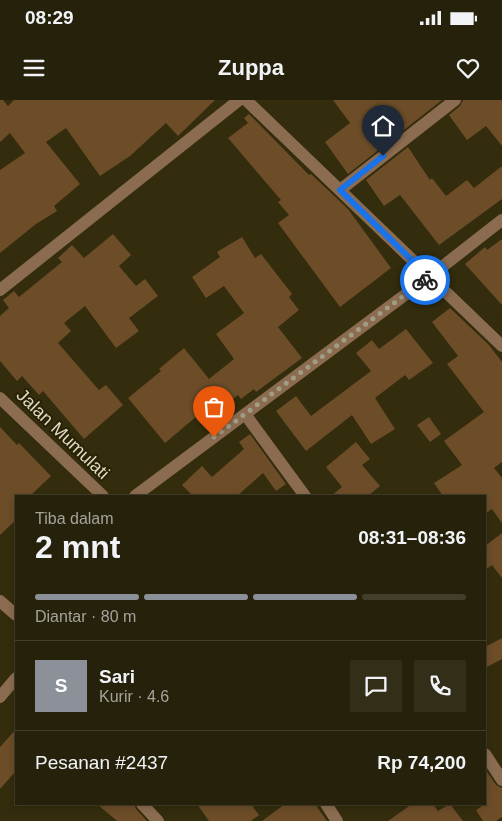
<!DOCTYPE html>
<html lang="id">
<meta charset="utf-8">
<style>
body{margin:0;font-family:Helvetica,sans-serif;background:#322e18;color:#f1f3f6;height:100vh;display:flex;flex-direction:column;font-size:19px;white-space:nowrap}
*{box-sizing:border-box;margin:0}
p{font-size:16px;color:#a4a39c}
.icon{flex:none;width:28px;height:28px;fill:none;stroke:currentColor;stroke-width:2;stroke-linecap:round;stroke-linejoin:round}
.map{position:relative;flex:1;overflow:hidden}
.panel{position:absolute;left:15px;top:395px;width:471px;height:310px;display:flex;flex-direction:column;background:#26210a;border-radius:0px;box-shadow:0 2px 8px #0003,0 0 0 1px #423e2b}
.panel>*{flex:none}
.pin{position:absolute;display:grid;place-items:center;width:42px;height:42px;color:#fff;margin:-51px -21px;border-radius:50% 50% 50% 0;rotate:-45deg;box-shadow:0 0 5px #0007}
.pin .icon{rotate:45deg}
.courier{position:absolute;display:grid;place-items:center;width:50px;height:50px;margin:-25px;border:4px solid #1a73e8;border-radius:50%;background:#fff;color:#222;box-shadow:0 1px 6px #0007}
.head em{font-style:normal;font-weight:600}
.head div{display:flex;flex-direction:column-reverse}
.head{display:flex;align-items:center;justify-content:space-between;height:85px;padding:0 20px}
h1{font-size:32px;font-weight:600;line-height:38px}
.bar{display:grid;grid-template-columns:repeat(4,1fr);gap:8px 5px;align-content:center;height:60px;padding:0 20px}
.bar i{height:6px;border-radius:4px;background:#423e2b}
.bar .active{background:#8c9099}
.bar p{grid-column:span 4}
.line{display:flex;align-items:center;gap:12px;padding:0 20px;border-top:1px solid #423e2b}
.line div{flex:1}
.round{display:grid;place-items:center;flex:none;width:52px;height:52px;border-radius:0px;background:#322e18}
.status{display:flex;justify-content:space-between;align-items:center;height:35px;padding:0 25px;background:#26210a;direction:ltr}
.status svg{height:14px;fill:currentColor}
header{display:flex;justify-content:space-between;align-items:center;height:65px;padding:0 20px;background:#26210a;font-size:22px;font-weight:600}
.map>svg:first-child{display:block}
.building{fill:#6c4d28}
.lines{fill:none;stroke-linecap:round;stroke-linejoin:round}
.minor{stroke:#8b6c50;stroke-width:12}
.done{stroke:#a19c86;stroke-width:5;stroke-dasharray:0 9}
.route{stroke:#1a73e8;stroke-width:6}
.labels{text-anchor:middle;stroke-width:4;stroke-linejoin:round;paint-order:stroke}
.street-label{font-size:18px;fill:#dcd8c7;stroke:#292203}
</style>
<div class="status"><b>08:29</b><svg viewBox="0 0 49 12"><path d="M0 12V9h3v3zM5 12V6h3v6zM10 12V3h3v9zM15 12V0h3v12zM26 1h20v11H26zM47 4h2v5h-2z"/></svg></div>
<header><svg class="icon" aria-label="menu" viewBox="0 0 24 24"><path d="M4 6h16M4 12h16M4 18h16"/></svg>Zuppa<svg class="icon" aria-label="heart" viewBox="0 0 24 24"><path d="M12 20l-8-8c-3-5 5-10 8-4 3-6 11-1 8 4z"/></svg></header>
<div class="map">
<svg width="502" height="721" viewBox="0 0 502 721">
<rect width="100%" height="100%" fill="#332c0d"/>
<path class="building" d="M0,0H3L8,6L14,0H215L178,36L166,23L130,56L100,76L66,28L46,42L80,84L54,106L57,111L36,124L0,153V70L25,53L10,33L0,42Z
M333,0H442L348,74L325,42L350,23Z
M463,0H502V46L486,26L467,40L449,15L460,6Z
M249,14L309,75L311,74L348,109L391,168L340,207L278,123L289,115L278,102L281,100L228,38L248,23L244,18Z
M408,47L430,80L432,78L446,96L467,80L474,88L502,66V99L439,145L400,95L384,106L366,80Z
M113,134L131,155L119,166L136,186L145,179L158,196L129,218L139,231L116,248L85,206L64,223L71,231L58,243L99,290L106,285L123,305L84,339L43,291L39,295L22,276L17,281L0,261V216L9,208L3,200L14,191L19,197L62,162L58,158L72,145L84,158Z
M242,137L255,158L261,154L292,194L289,197L299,210L278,227L302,258L256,292L254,289L241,299L238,295L203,323L197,316L165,343L128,298L161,271L159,269L184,248L209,279L234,259L216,234L244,213L224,186L206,198L192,177L220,157L217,152Z
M502,139V205L465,164L485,147L487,150Z
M450,208L489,245L502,262V362L494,368L502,378V423L492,409L485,414V396H443L434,383L462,365L444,341L484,312L447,264L458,256L432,222Z
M406,229L433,263L409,280L405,275L375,298L395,329L371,344L352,315L306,351L276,311L296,296L311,316L371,271L356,253L372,240L379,249Z
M429,317L441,334L430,342L417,325Z
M0,327L17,345L19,343L51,376L30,396H16V420L0,435Z
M250,334L286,384L276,391L263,373L237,396H193L182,385L202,366L212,377L244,349L239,342Z
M356,342L370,359L362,365L380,386L368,396H331L342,387L326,367Z
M502,433V478L492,465L485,470V446Z
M502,538V559L485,568V547Z
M16,629V671L0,689V647Z
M485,669L496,685L502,688V717L496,721H483L476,710L485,704Z
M97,704H134L136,709L147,721H117Z
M197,704H251L259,715L251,721H209Z
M285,704H315L327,721H262Z
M412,704H433L438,711L450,704L463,721H388Z"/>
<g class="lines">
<path class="minor" d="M246,0L502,246
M340,90L455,0
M0,190L239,0
M0,298L103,396
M245,314L305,396
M135,396L429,177L502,120
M0,501L16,515
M0,597L16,578
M485,654L502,680
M142,704L158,721
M326,704L337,721"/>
</g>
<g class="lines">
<path class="done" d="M214,337L425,180"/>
<path class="route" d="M383,56L340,90L429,177L425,180"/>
</g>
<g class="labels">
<g class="street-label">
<text transform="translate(63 334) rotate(44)" y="6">Jalan Mumulati</text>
</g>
</g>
</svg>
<div class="pin" style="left:214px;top:337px;background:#ea580c"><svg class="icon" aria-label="bag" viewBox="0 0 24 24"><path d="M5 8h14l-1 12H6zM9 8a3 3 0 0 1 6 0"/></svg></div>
<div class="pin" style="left:383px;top:56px;background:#1f2937"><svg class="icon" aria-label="home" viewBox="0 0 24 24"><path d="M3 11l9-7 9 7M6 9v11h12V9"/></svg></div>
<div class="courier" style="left:425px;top:180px"><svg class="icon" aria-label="bike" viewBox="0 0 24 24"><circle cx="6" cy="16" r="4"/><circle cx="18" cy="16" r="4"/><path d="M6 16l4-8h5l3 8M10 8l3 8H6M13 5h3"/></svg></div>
<section class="panel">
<div class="head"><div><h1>2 mnt</h1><p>Tiba dalam</p></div><em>08:31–08:36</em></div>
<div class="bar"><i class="active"></i><i class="active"></i><i class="active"></i><i></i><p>Diantar · 80 m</p></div>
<div class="line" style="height:90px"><b class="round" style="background:#8c9099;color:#fff">S</b><div><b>Sari</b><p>Kurir · 4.6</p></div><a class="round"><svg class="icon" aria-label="chat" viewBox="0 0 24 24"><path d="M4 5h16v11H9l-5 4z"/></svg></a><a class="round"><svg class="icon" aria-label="phone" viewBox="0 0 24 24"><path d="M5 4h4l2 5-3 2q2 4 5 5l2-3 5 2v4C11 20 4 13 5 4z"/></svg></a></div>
<div class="line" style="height:65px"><div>Pesanan #2437</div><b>Rp 74,200</b></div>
</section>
</div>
